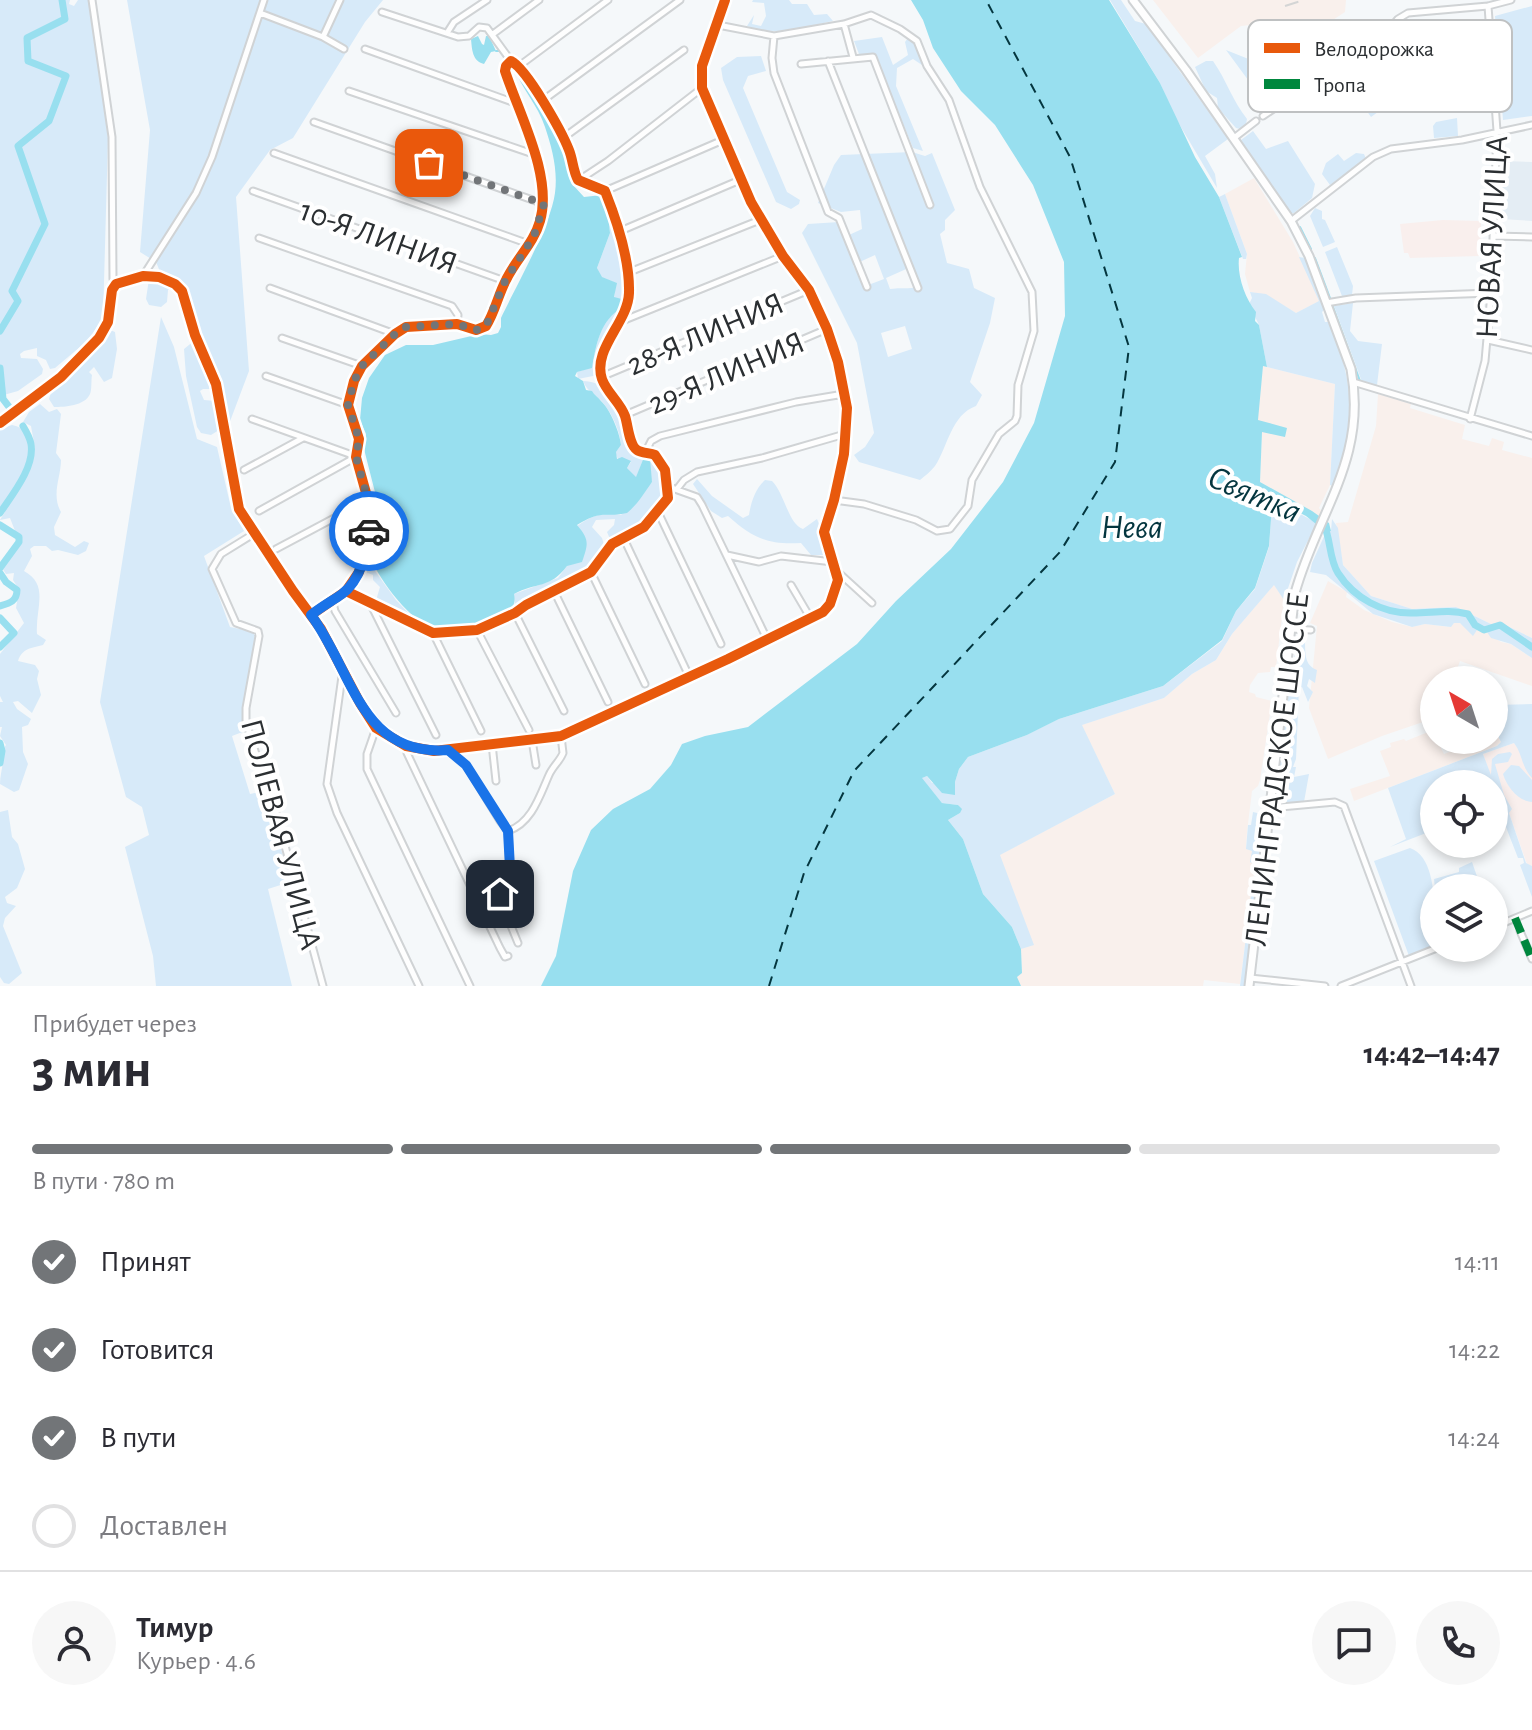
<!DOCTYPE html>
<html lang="ru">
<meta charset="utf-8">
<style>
body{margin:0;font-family:"Alegreya Sans",sans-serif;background:#f7f7f7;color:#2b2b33;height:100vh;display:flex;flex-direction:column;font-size:30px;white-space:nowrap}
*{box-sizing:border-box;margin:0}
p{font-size:26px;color:#7c7c81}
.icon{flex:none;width:44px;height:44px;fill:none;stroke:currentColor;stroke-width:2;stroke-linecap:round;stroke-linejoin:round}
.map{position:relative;height:986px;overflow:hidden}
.drawer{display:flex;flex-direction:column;background:#fff;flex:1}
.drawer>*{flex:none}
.needle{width:52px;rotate:321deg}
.fabs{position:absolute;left:1420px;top:666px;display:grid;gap:16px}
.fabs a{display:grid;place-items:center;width:88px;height:88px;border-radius:50%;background:#fff;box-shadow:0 4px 12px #0003;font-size:40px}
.pin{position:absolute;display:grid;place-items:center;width:68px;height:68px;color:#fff;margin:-34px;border-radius:16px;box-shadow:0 4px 12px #0006}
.courier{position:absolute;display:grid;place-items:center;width:80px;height:80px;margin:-40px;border:6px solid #1a73e8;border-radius:50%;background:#fff;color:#222;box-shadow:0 2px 10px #0007}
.summary em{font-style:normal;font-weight:700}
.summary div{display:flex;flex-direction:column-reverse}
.summary{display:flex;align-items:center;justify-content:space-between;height:136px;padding:0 32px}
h1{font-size:52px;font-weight:700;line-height:60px}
.bar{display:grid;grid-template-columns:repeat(4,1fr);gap:12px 8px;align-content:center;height:96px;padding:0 32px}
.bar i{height:10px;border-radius:6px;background:#e1e1e2}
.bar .current{background:#727578}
.bar p{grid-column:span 4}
.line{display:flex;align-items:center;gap:20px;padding:0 32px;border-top:2px solid #e1e1e2}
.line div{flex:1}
.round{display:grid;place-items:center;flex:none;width:84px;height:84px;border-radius:42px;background:#f7f7f7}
ol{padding:0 32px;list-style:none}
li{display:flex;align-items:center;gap:24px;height:88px}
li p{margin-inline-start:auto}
li .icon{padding:8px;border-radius:50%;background:#727578;color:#fff;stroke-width:4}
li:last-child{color:#7c7c81}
li i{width:44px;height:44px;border:4px solid #e1e1e2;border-radius:50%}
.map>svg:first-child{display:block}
.built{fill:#e4edf4}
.industrial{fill:#f9f0ec}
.education{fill:#f9efed}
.green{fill:#d7eaf9;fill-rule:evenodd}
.water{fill:#98dfef}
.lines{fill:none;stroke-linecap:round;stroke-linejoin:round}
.stream{stroke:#98dfef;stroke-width:2}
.river{stroke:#98dfef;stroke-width:7}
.ferry{stroke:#04363f;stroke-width:2;stroke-dasharray:10 8;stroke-linecap:butt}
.minor-casing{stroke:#d0d3d5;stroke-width:9}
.major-casing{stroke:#d0d3d5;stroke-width:11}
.minor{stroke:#fefefe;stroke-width:5}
.major{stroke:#fefefe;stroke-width:7}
.rail{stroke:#d4d5d5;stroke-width:2;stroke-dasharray:14 14;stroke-linecap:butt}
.quiet{stroke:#00873e;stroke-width:8;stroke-dasharray:16 8;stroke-linecap:butt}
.cycleway-casing{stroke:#fff;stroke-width:15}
.cycleway{stroke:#e8590c;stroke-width:10}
.done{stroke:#727578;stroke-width:8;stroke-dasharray:0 14.4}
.route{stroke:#1a73e8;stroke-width:10}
.labels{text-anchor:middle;stroke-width:8;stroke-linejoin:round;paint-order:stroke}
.street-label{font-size:32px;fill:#2b2f32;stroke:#fff}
.water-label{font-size:34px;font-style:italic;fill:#04363f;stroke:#fff}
.key{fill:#fff;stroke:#bfc1c2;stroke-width:2}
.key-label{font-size:22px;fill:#2b2f32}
</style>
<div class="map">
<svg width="1532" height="986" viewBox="0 0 1532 986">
<rect width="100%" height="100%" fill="#f5f8fa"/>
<path class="built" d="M1503,161L1532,162V221L1501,219Z"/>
<path class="industrial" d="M1153,0H1346L1345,12L1313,33H1251L1250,25L1241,26L1198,58Z
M1254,178L1293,242L1320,301L1296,313L1266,295L1250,292L1245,274L1247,254L1225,194Z
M1263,366L1335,384L1330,485L1319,508L1322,512L1320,517L1260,482L1262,432L1257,421Z
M1378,394L1411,404L1410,408L1465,425L1462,439L1489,446L1492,438L1504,442L1502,450L1532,458V638L1501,623L1491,624L1456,607L1412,609L1371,596L1343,565L1336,523L1348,522L1376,426Z
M1328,581L1347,592L1346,597L1364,610L1392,622L1412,627L1425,624L1450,627L1454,623H1460L1477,630L1487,632L1501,642L1511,644L1532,658V686L1460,661L1453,680H1434V689L1427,687L1420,707L1426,721L1382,736L1328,759L1309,708L1317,626L1310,623Z
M1274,584L1284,600L1276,667H1271L1270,672L1258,673L1250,685L1249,692L1255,694L1256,697L1272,701L1260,780L1258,786L1252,791L1247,832L1246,848L1252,851L1255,865L1240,984L1204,980L1203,986H1021L1016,976L1022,973L1021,949L1033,944L999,855L1115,794L1081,725L1164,698L1192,674L1216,660L1232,634Z
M1494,728L1501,742L1497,746L1354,801L1350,789L1390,776L1380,751L1391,747L1390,743L1404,739L1406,741L1433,730L1434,740H1437L1444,754L1480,740H1494Z"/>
<path class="education" d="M1443,220L1481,221L1480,256L1410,258L1408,253H1404L1400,224Z
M1514,743L1532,768V866L1527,864L1509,813L1500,802L1483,754Z"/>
<path class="green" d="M0,0H70L69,4L74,6L78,0H89L108,138L103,319L87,341L55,368L50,369L46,360L37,356V348L24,351L20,354L21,358L37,359L43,369L42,374L18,391L0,396Z
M127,0H383L365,22L293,138L270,150L236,197L249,371L229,424L219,389H203L200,391L204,400L215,401L220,412L219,430L211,435L201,433L197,427L186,376L184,349L200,336C191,312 190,281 161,274L156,262L140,252L150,130Z
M753,0H789L792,4H807L814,15L827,14L833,21C804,27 776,37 747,26L754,15L752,24L761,26L766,16L764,3L752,2Z
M1110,0H1121L1135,21L1146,24L1228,139L1205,156L1215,174L1217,188L1175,117L1160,83Z
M1532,6V116L1503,120L1495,16Z
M882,37L893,65L908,55L905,42L908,38L916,44L925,67L913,59L897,68L896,86L923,151L913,148L875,55L859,54L854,41Z
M1226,50L1256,62L1269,78L1254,88Z
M761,56L766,71L748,76L743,88L787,192L800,200L799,204L791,209L776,202L723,80L721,68L737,57Z
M1206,61H1213C1227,81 1232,100 1247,119L1246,124L1240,129L1236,128L1218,108L1217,98L1206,91L1195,67Z
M1386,65L1391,70L1394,68L1407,91L1371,117L1362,104L1348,102L1336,89L1343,82L1351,89Z
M1457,118L1458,136L1434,138L1433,126L1436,122Z
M1253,131L1266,149L1288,141L1315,184L1312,198L1294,213H1291L1241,140Z
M912,152L925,156L932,153L955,210L945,220V230L940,234L947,263L969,269L974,288L995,298L990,323L970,382L982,395L976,406C951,415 948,446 935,466C931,471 925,476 920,480L859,462L854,455L865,447L874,433L857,343L802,233L808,224L839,222L849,235L862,229L860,210L841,212L818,203L834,165L841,155ZM875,255L884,279L863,287L853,265ZM913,266L920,286C907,290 902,287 890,289L886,278ZM905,326L912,349L888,357L881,333Z
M1356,153L1364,154L1366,159L1330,185L1322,174L1326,163L1338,154L1344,161Z
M1225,194L1247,254L1246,259H1243L1219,197Z
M607,208H610C615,237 627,270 622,299L614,298L616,283L601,277L597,268L610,233Z
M1315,208L1322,211V219L1325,220L1335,242L1323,247L1310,216Z
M1337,247L1353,286L1352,295L1342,296L1325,252Z
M1299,257L1305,258L1324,310L1322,312L1325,322H1328C1355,379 1357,427 1333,486L1330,485L1335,384L1267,367L1259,325L1249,304L1252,298L1250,292L1266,294L1296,313L1319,301Z
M149,279L160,280L171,287L168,290L167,302L161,307L149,305L146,299Z
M1353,303L1350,331L1358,341L1382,344L1377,385L1362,382L1334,306Z
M622,308V313C606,332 598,350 598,375L578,379L577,372L592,367C596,345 600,319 622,308Z
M161,317L174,347L197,439L217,447L231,508L244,531L204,556L230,627L250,631L255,635L245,731L232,736L250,794L265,791L290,882L268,889L292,986H156L153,956L125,847L149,835L142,807L126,797L100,702Z
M110,330L115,332L117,349L112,378L104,382L94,367L89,372L92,375C91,380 92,390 90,394C85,406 64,407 54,407L49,399L53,386L66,377Z
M583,381C623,381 617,440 637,454L644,453L654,457C678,494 649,530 610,539L607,532L614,525L615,519L596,520L592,527L602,538L605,548C580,577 564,579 532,595C524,599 518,605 511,609L515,603L514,594L558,578L567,566L577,526C592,516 603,511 621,515L652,482L644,457L636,478L627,468L631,462L618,459L615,453L621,445C620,432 613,415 604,404C598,395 588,394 583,381Z
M40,404L49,412L57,409L61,414L56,453L61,460C61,477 51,495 61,512L54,527L55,535L75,547L84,541L89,543L86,551L78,555L58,550L52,551L46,546H34L30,549L32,556L24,571C50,585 35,609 37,634L46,640L43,645C32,648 22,648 18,661L35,665L39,671L37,679L41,695L32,713L18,701L13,702L17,709L31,719L28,725L22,727L23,752L28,764L19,790L14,792L0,784C0,773 5,761 2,751L6,745L0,736L2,727H0V702H3L0,696V654L24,623L16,608L19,589L13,580L14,573L6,574L2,568L21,540L17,536L10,518L0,520L5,512L0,510V429L12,425C27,428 31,437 30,452L35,448L31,426L23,422L29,412Z
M697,479L712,496L743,518L749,515C751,502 755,489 765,480L772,481C785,494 788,524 803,529L817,519L821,529L823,555H811L801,543C767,545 753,538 728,516L722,518L711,511L693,484Z
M1276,501L1317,523L1297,562L1284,600L1274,585L1232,634L1216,660L1192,674L1164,698L1082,725L1115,794L1000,855L1034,945L1021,949L1012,927L983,894L963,839L948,820L960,813L958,805L942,803L921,778L927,776L932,783L955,782L959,769L968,757L1027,735L1059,719L1163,686L1222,641L1236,611L1255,589L1269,547L1272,505Z
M1332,519L1338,528L1343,565L1371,596L1412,609L1456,607L1491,624L1501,623L1532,638V658L1511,644L1491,638L1487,632L1477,630L1473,636L1460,623H1454L1451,627L1425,624L1412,627L1373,614L1326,575L1310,572L1312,563L1326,532L1331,531Z
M369,558L370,564L396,600L417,622L379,605L377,597L380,587L373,580V575L363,571Z
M1304,632C1307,647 1301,664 1317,670L1315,683L1309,679L1307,686L1313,692L1308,702L1302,687L1299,688L1296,759L1293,767H1296L1294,777L1309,774L1304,802L1283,804L1276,801L1275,793C1283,741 1288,686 1299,633Z
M1532,704V778C1521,766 1523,755 1514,743L1483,754L1491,775L1492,759L1498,754L1510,752L1512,754L1508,762L1495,764L1504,795L1512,809L1509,813L1526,863L1532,866V897L1520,865L1524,863L1523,858H1518L1497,804L1494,805V784H1434V830L1390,847L1406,839L1388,788L1497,746L1501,742L1494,728V705Z
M1511,765L1519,766L1532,780V802C1518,801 1507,787 1503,774Z
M8,810L12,837L18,844L25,869L17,888L5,897L7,903L16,906L5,918L3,926L22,973L9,984L4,983L0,977V812Z
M1253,812L1266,815L1258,873L1254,872L1255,865L1250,862L1252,851L1246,849L1248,825H1251Z
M1410,848C1440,859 1434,919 1434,946L1409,956L1374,861Z
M1472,862L1481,888H1435L1434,879L1459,872V868Z
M1253,879H1257L1246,986H1240Z"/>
<path class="water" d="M911,0H1109L1160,83L1195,157L1219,197L1242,257L1239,258C1237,276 1245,298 1256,312L1255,321L1259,325L1267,367L1263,366L1258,420L1287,428L1285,437L1262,432L1260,482L1312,511L1329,523L1331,531L1326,532L1306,516L1276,501L1272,506L1269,546L1255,588L1236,611L1222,640L1163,686L1059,719L1027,735L968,757L959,769L955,782V795L942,793L927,776L922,778L942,803L958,805L962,809L960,813L948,820L963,839L983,894L1012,927L1021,949L1022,973L1017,977L1021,986H541L556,956L573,871L591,830L613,809L650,789L671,765L682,744L705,736L748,727L857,644L896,601L951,549L1003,482L1034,423L1065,316L1064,262L1033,185L995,125L961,91L933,48L923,20Z
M478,36L482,44L484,45L486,36H489L496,51L491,52L484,64C472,61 472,49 471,39Z
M516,65L565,148L573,185L584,197L602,195L606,198L610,233L597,268L602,277L617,283L614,297L622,299V308C600,320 596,345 592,368L577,372L575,376L583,381L586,390L592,391C594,395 598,397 601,401C610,409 620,433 621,445L616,452L617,459L622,457L631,461L627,468L636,477L644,457L650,458L652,482C644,493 639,503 627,513C603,518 603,509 577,525C590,540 588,544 582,562L567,566C550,589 536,582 514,594C515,598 515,602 513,606C504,619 452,631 437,629C412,625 379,579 370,557L378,541V504L364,449L366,434L360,420L362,398L369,378L385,355L406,345H433L480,334L491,335L498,333L501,327V318C516,286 551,225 555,193C558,170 552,148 545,127C538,105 521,88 514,67Z"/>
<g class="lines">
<path class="stream" d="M496,51H500L506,59
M1300,227L1311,249
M1315,258L1330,298
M1333,307L1360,381"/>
<path class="river" d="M0,331L18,301L12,291L45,224L18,146L49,121L66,76L28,61L27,38L65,19L62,0
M0,368L3,399L13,412
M0,513C12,495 35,467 31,444C30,438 26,431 23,426
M0,525L19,537V542L0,568
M1324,525C1331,540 1329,559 1338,573C1354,598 1383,614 1413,613C1433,613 1448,609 1468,614L1475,625L1484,630L1500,625L1532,647
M0,573L6,582L17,590C17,601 10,603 0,606
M0,618L14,633L0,647
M0,743L2,751L0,763"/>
<path class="ferry" d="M769,986L804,873L854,771L1060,552L1115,462L1129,347L1070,157L986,0"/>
<defs>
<path id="minor" d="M92,0L112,137L113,279L116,284
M382,12L458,37L469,36L479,27L487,28L511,61
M260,13L323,37L344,49
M844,24L853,57
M718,25L774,36L844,24L871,15L900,29L917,41L927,66L949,100L980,187L1032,292L1034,331L1018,385L1017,416L1015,421L999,434L972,480L968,506L950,529L937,531L916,520L864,504L834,500
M447,33L454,22L487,0
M493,34L539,0
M774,36L772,58L774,73L828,212L839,218L867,287
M323,37L340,0
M365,49L515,103
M828,61L918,288
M801,64L873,57L930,205
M519,66L608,0
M349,91L533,154
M542,101L680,0
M1263,116L1386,33L1398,19L1408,13L1488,6L1511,0
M314,122L544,204
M563,138L684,50
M1234,138L1256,121
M274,153L529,244
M579,180L608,161L702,88
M253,191L505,281
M605,191L723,140
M1291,221L1373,157L1391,149L1462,140L1532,125
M618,232L740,180
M1493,236L1532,237
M259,238L452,306L458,315L457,324
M627,273L760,220
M143,276L196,193L212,157L264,0
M270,288L395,334
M1326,303L1356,298L1491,293
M622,321L783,256
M282,338L362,366
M1488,340L1532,350
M266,376L348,405
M601,377L809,290
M1353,382L1532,436
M625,415L827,329
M252,419L355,456
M1470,419L1485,361L1491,293L1497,131L1488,6
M0,423L61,377L99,338L108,322L112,290L116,284L143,276L159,277L175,284L182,291L195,335L216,384L239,509L293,591L321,629L360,703L376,728L406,746L434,751L561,736L728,659L823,612L830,604L838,580L824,532L834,500L844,454L847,408L838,362L827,329L809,290L783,256L751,202L702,88V66L725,0
M646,451L651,441L660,436L796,402L844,394
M244,470L303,438
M669,487L697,497L702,505L768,641
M677,489L684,480L697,472L762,458L845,434
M259,511L356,457
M658,512L721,644
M255,533L221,554L212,569L236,623L258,631L259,636L246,708V722L264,780L269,787L323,986
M624,539L689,676
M276,549L368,500
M727,555L759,562L781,556L833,562
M591,572L645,684
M838,572L872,603
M791,585L811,619
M554,591L608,702
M332,599L335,611L396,713
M371,605L436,735
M515,613L564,711
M311,615L346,591L359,572L368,537V500L356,457L359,439L348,405L354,381L362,366L395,334L406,327L457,324L476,330L486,326C495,312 498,295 506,280C516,259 534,243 540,221C553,176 519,114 505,71L506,66L511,61C527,69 562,132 569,150C573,160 573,171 578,180L605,191C617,221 630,260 629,293C628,323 592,349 602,379C607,393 620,402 625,416C628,425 629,445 637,450C641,453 650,453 655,455L665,470L668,498L644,527L612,544L591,572L526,605L515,613L477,630L433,633L346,591
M1291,629L1311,630
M477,630L529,730
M433,633L481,731
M343,669L327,784L337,813L419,986
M376,728L367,754V769L470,986
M532,740L536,765
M492,744L496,781
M406,746L407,753L500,948L505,957L508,956
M449,750L466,765L500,821L508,831L510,868L500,899L518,943
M1270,808L1335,802L1344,806L1411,986
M508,831C532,823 540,795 549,775C553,766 560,761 563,753L561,736
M1494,927L1532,911
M1520,931L1532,959
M1250,978L1325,986
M1341,986L1437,948"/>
<path id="major" d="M1133,0L1186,70L1291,221L1309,256L1351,369C1368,459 1317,513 1295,593L1249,986"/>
</defs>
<use href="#minor" class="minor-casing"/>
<use href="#major" class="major-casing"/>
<use href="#minor" class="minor"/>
<use href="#major" class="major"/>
<path class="rail" d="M1285,6L1304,0"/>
<path class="quiet" d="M1515,918L1532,959"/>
<defs>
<path id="cycleway" d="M0,423L61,377L99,338L108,322L112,290L116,284L143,276L159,277L175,284L182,291L195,335L216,384L239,509L293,591L321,629L360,703L376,728L406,746L434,751L561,736L728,659L823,612L830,604L838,580L824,532L834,500L844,454L847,408L838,362L827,329L809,290L783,256L751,202L702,88V66L725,0
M311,615L346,591L359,572L368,537V500L356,457L359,439L348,405L354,381L362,366L395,334L406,327L457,324L476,330L486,326C495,312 498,295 506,280C516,259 534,243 540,221C553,176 519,114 505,71L506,66L511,61C527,69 562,132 569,150C573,160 573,171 578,180L605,191C617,221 630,260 629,293C628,323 592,349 602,379C607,393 620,402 625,416C628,425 629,445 637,450C641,453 650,453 655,455L665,470L668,498L644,527L612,544L591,572L526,605L515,613L477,630L433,633L346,591"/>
</defs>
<use href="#cycleway" class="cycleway-casing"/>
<use href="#cycleway" class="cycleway"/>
</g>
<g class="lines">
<path class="done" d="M369,531L368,500L356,457L359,439L348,405L354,381L362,366L395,334L406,327L457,324L476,330L486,326L505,281L534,236L544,204L429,163"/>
<path class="route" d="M369,531C368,551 360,581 342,594C332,601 321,607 311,615C353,671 360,757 448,750L466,765L508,831L510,868L500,894"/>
</g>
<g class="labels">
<g class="street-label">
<text transform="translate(379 236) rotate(20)" y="11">10-Я ЛИНИЯ</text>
<text transform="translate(1491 237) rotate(-87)" y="11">НОВАЯ УЛИЦА</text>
<text transform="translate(705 333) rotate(-23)" y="11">28-Я ЛИНИЯ</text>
<text transform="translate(726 372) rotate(-23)" y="11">29-Я ЛИНИЯ</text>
<text transform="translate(1276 769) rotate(-83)" y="11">ЛЕНИНГРАДСКОЕ ШОССЕ</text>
<text transform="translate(282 834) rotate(75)" y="11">ПОЛЕВАЯ УЛИЦА</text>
</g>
<g class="water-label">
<text transform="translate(1255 493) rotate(23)" y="12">Святка</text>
<text x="1132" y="538">Нева</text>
</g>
</g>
<rect x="1248" y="20" width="264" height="92" rx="12" class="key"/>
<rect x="1264" y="43" width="36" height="10" fill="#e8590c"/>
<rect x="1264" y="79" width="36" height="10" fill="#00873e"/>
<g class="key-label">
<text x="1314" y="56">Велодорожка</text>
<text x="1314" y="92">Тропа</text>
</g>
</svg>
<div class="fabs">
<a><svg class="needle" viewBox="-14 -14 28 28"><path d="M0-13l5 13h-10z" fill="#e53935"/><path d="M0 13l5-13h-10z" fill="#7c7c81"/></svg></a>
<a><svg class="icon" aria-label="locate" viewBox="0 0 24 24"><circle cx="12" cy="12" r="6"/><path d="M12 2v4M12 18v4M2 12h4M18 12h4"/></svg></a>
<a><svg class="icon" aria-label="layers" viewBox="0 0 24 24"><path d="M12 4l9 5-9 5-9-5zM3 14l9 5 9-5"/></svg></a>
</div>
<div class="pin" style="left:429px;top:163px;background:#ea580c"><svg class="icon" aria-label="bag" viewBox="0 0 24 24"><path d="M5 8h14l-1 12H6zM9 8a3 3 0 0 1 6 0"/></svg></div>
<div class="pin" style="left:500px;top:894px;background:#1f2937"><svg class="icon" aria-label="home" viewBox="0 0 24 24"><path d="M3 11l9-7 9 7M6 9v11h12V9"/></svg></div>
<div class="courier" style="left:369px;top:531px"><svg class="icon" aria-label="car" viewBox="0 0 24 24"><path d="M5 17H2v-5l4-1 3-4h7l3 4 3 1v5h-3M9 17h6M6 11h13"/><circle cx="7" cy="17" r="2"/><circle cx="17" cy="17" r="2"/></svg></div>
</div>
<section class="drawer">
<div class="summary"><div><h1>3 мин</h1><p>Прибудет через</p></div><em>14:42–14:47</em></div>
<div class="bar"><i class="current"></i><i class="current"></i><i class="current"></i><i></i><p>В пути · 780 m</p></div>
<ol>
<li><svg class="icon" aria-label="check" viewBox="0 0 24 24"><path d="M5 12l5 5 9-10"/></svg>Принят<p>14:11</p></li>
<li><svg class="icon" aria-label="check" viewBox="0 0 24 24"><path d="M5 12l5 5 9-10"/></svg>Готовится<p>14:22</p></li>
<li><svg class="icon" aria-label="check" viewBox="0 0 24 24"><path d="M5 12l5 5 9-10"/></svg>В пути<p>14:24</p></li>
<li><i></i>Доставлен</li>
</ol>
<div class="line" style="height:144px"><a class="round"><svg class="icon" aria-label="person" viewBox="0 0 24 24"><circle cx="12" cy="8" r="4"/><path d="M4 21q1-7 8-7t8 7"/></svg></a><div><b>Тимур</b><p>Курьер · 4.6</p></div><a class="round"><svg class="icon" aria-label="chat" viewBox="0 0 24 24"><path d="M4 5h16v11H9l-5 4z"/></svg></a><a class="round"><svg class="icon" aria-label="phone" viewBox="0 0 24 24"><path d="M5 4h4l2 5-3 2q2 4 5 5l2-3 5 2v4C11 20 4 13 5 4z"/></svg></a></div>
</section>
